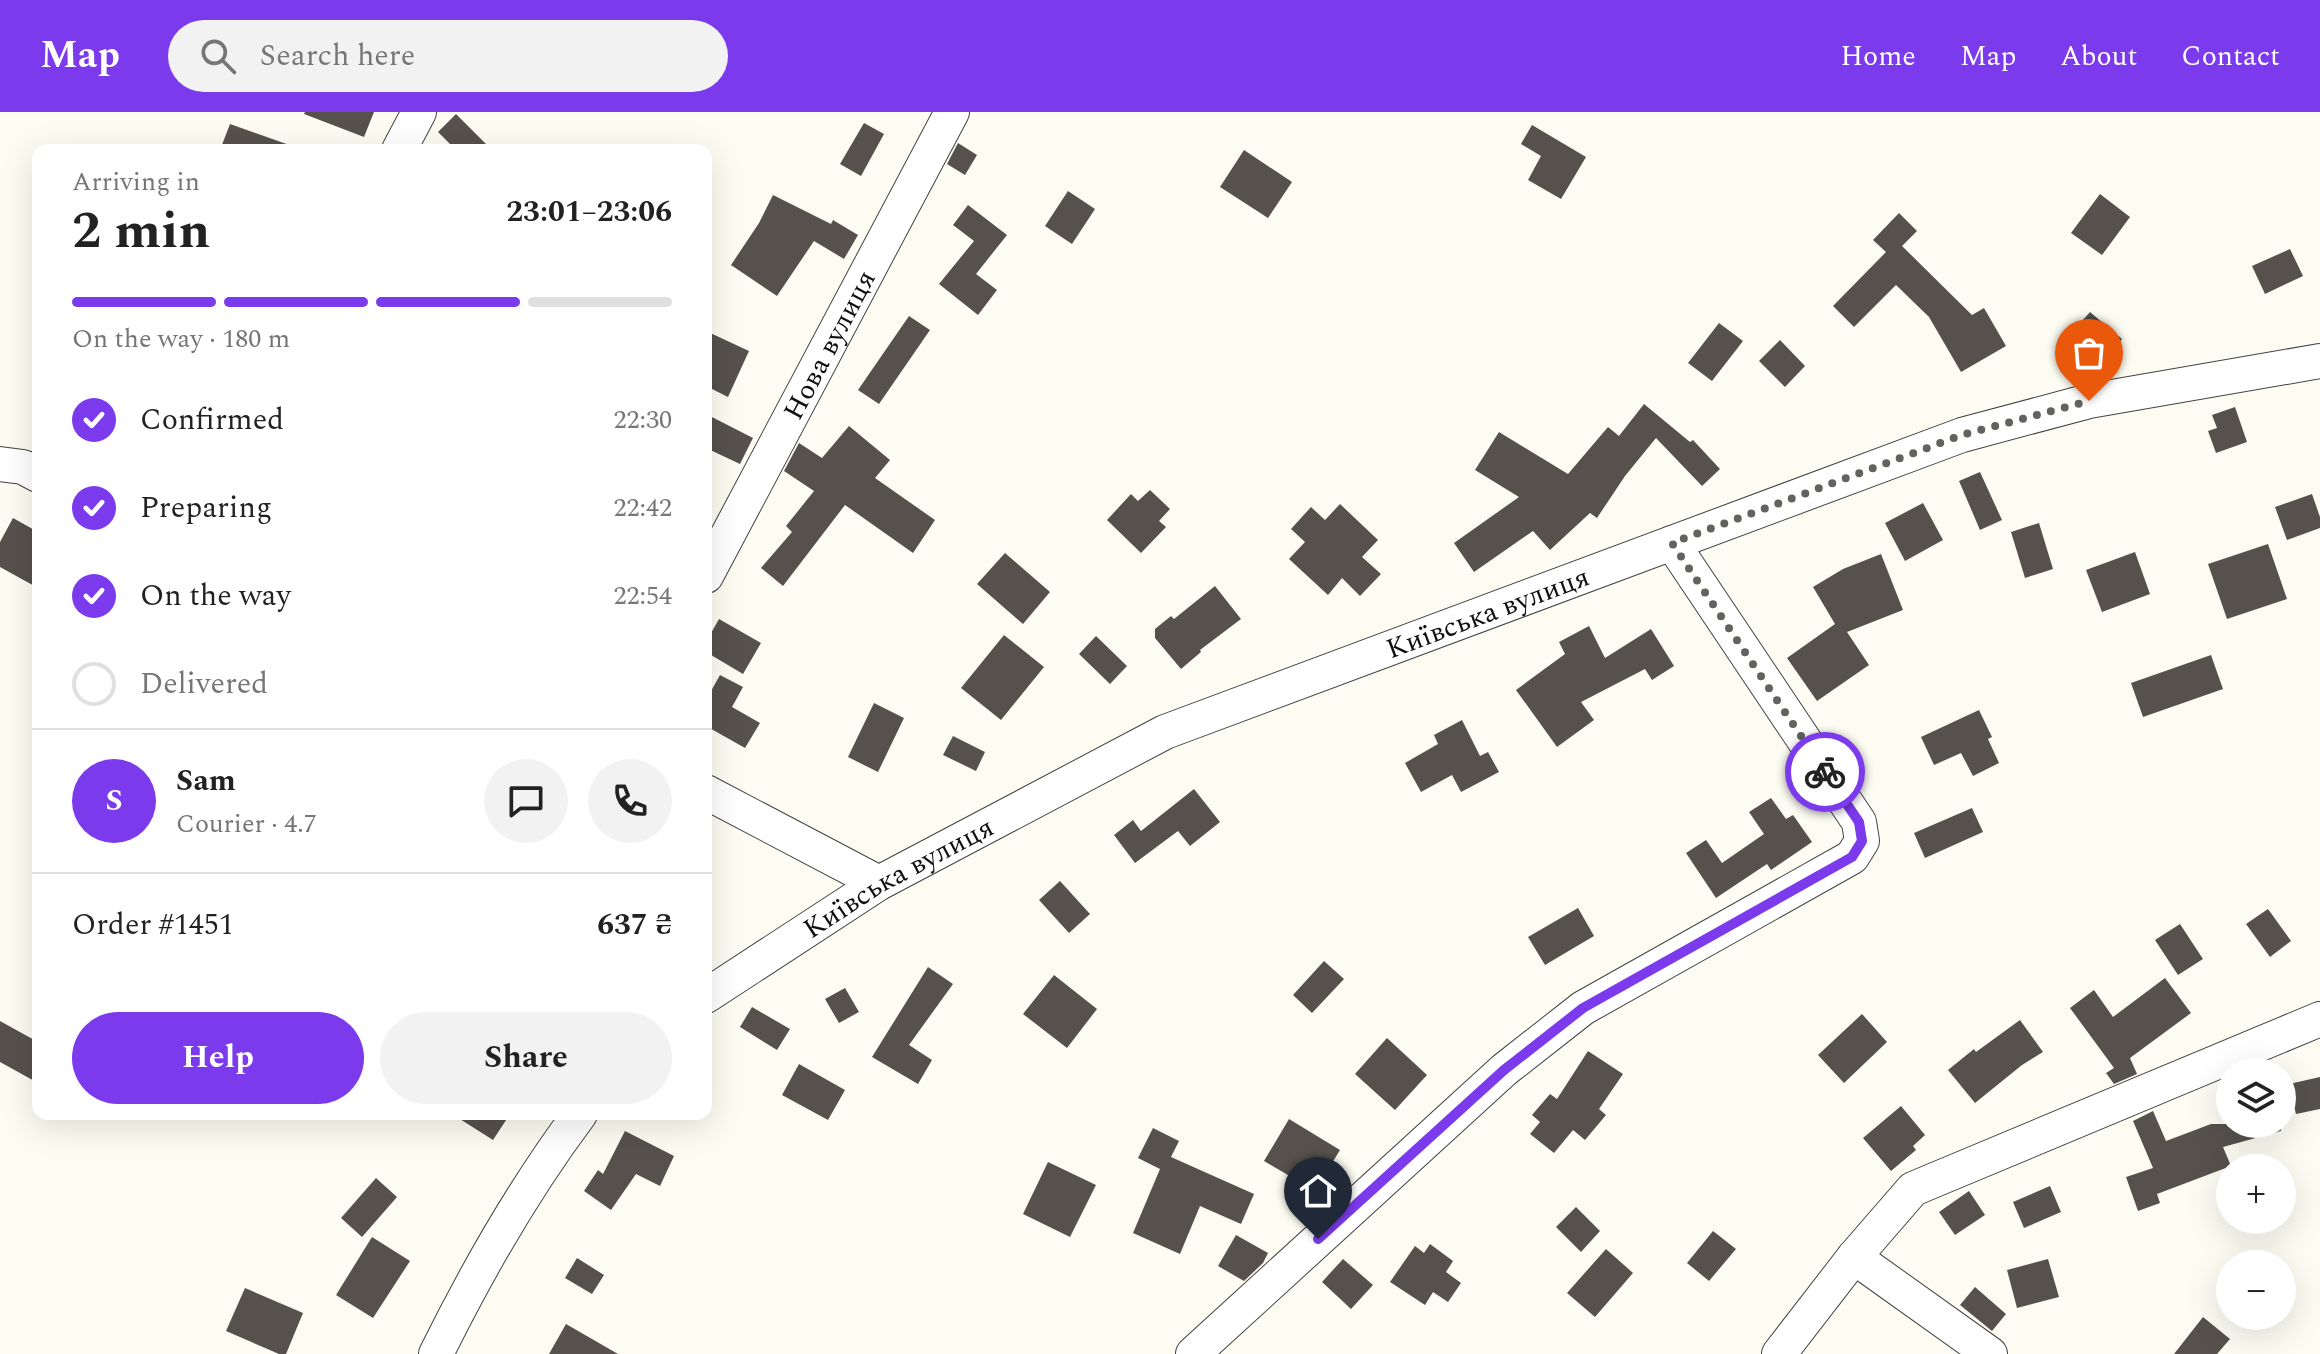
<!DOCTYPE html>
<meta charset="utf-8">
<style>
body{margin:0;font-family:Spectral,serif;background:#f2f2f2;color:#222;height:100vh;display:flex;flex-direction:column;font-size:30px;white-space:nowrap}
*{box-sizing:border-box;margin:0}
p{font-size:26px;color:#767676}
.icon{flex:none;width:44px;height:44px;fill:none;stroke:currentColor;stroke-width:2;stroke-linecap:round;stroke-linejoin:round}
.map{position:relative;flex:1;overflow:hidden}
.side{position:absolute;left:32px;top:32px;width:680px;height:976px;display:flex;flex-direction:column;background:#fff;border-radius:16px;box-shadow:0 8px 32px #0002}
.side>*{flex:none}
.fabs{position:absolute;left:2216px;top:946px;display:grid;gap:16px}
.fabs a{display:grid;place-items:center;width:80px;height:80px;border-radius:50%;background:#fff;box-shadow:0 8px 32px #0002;font-size:40px}
.pin{position:absolute;display:grid;place-items:center;width:68px;height:68px;color:#fff;margin:-82px -34px;border-radius:50% 50% 50% 0;rotate:-45deg;box-shadow:0 0 8px #0007}
.pin .icon{rotate:45deg}
.courier{position:absolute;display:grid;place-items:center;width:80px;height:80px;margin:-40px;border:6px solid #7c3aed;border-radius:50%;background:#fff;color:#222;box-shadow:0 2px 10px #0007}
.summary em{font-style:normal;font-weight:700}
.summary div{display:flex;flex-direction:column-reverse}
.summary{display:flex;align-items:center;justify-content:space-between;height:136px;padding:0 40px}
h1{font-size:52px;font-weight:700;line-height:60px}
.bar{display:grid;grid-template-columns:repeat(4,1fr);gap:12px 8px;align-content:center;height:96px;padding:0 40px}
.bar i{height:10px;border-radius:6px;background:#e0e0e0}
.bar .active{background:#7c3aed}
.bar p{grid-column:span 4}
.line{display:flex;align-items:center;gap:20px;padding:0 40px;border-top:2px solid #e0e0e0}
.line div{flex:1}
.round{display:grid;place-items:center;flex:none;width:84px;height:84px;border-radius:42px;background:#f2f2f2}
ol{padding:0 40px;list-style:none}
li{display:flex;align-items:center;gap:24px;height:88px}
li p{margin-inline-start:auto}
li .icon{padding:8px;border-radius:50%;background:#7c3aed;color:#fff;stroke-width:4}
li:last-child{color:#767676}
li i{width:44px;height:44px;border:4px solid #e0e0e0;border-radius:50%}
.button{display:flex;gap:16px;margin-top:auto;padding:16px 40px}
.button a{flex:1;height:92px;border-radius:48px;background:#7c3aed;color:#fff;font-size:32px;font-weight:700;line-height:92px;text-align:center}
.button a+a{background:#f2f2f2;color:#222}
header{display:flex;align-items:center;gap:48px;box-sizing:border-box;height:112px;padding:0 40px;background:#7c3aed;color:#fff}
header strong{font-size:38px}
nav{display:flex;gap:44px;margin-inline-start:auto;font-size:28px}
.search{width:560px;height:72px;background:#f2f2f2;display:flex;align-items:center;gap:20px;box-sizing:border-box;padding:0 28px;border-radius:44px;color:#767676;font-size:30px}
.map>svg:first-child{display:block}
.building{fill:#56514c}
.lines{fill:none;stroke-linecap:round;stroke-linejoin:round}
.minor-casing{stroke:#424242;stroke-width:36}
.minor{stroke:#fff;stroke-width:34}
.done{stroke:#62625e;stroke-width:8;stroke-dasharray:0 14.4}
.route{stroke:#7c3aed;stroke-width:10}
.labels{text-anchor:middle;stroke-width:8;stroke-linejoin:round;paint-order:stroke}
.street-label{font-size:28px;fill:#0f0f0f;stroke:#fff}
</style>
<header>
<strong>Map</strong>
<div class="search"><svg class="icon" aria-label="search" viewBox="0 0 24 24"><circle cx="10" cy="10" r="6"/><path d="M15 15l6 6"/></svg>Search here</div>
<nav><a>Home</a><a>Map</a><a>About</a><a>Contact</a></nav>
</header>
<div class="map">
<svg width="2320" height="1242" viewBox="0 0 2320 1242">
<rect width="100%" height="100%" fill="#fdfcf2"/>
<path class="building" d="M305,0H374L364,25L304,2Z
M456,2L492,38H456L438,20Z
M864,11L884,22L861,64L840,52Z
M230,12L295,35V38H220Z
M1532,13L1586,45L1561,87L1528,68L1541,44L1521,32Z
M958,31L977,43L965,63L947,52Z
M1244,38L1292,70L1268,106L1220,75Z
M1068,79L1095,97L1072,132L1045,114Z
M2100,82L2130,105L2102,143L2071,121Z
M773,83L831,112L833,108L858,123L844,147L814,129L777,184L731,153L759,111Z
M968,93L1007,123L976,162L997,178L978,203L939,172L974,129L953,113Z
M1899,101L1917,119L1902,134L1972,203L1984,196L2006,234L1961,260L1929,205L1896,173L1854,215L1833,194L1886,140L1873,128Z
M2290,137L2303,164L2265,182L2252,154Z
M2090,200L2122,227L2106,246L2074,218Z
M909,204L930,218L879,292L858,278Z
M1719,211L1743,229L1712,269L1688,251Z
M706,219L749,239L728,285L706,274Z
M1780,228L1805,254L1785,275L1759,249Z
M1644,292L1690,330L1693,328L1720,357L1702,374L1656,326L1625,364L1597,406L1590,401L1550,438L1533,419L1474,460L1454,431L1519,385L1475,358L1499,320L1568,362L1608,315L1619,324Z
M2235,295L2247,330L2216,341L2208,319L2217,316L2212,303Z
M706,302L753,326L740,352L706,336Z
M849,314L890,348L875,366L935,408L913,441L845,393L783,474L761,456L792,420L786,414L814,379L784,359L799,331L822,346Z
M1980,360L2002,408L1980,418L1959,369Z
M1150,378L1170,397L1159,409L1166,415L1141,441L1107,408L1131,382L1138,389Z
M2312,382L2320,405V416L2287,428L2275,395Z
M1923,391L1943,428L1905,449L1885,411Z
M1340,392L1378,428L1362,445L1381,462L1360,484L1342,466L1328,483L1289,447L1305,430L1291,417L1311,395L1325,408Z
M13,406L38,420V476L0,455V430Z
M2039,411L2053,457L2025,466L2011,420Z
M2268,432L2287,487L2227,507L2208,452Z
M2135,440L2150,482L2102,500L2086,458Z
M1005,441L1050,480L1023,512L977,472Z
M1881,442L1903,498L1847,520L1869,553L1817,589L1787,546L1835,512L1813,475L1843,457Z
M1215,474L1241,507L1200,538L1201,540L1181,557L1155,526V517L1171,504L1174,507Z
M719,507L761,531L743,562L706,540V530Z
M1589,514L1605,546L1651,517L1674,554L1652,568L1645,557L1581,590L1594,608L1557,635L1516,578L1565,542L1559,530Z
M1004,523L1044,555L1001,608L961,576Z
M1096,524L1127,554L1110,572L1079,542Z
M2211,543L2223,577L2143,605L2131,571Z
M720,563L743,575L732,595L760,611L745,636L706,614V588Z
M874,591L904,606L878,660L848,645Z
M1979,598L1992,625L1988,627L1999,651L1973,664L1961,641L1934,653L1921,625Z
M1462,608L1480,644L1488,640L1499,660L1461,680L1452,663L1421,680L1405,651L1438,632L1434,623Z
M953,624L985,640L976,659L943,643Z
M1194,677L1220,710L1190,734L1178,719L1135,751L1114,723L1133,708L1141,719Z
M1771,686L1786,707L1793,703L1812,730L1771,758L1767,752L1716,786L1686,741L1706,728L1722,751L1764,722L1749,700Z
M1972,696L1983,720L1925,746L1914,721Z
M1060,769L1090,802L1069,821L1039,788Z
M1578,796L1594,824L1545,853L1528,825Z
M2268,797L2291,829L2270,845L2246,812Z
M2180,812L2203,847L2178,863L2155,828Z
M1324,849L1344,867L1312,901L1293,883Z
M928,855L953,872L909,933L932,948L918,972L872,945Z
M1054,863L1097,897L1067,936L1023,902Z
M2165,866L2191,901L2130,946L2137,962L2114,972L2106,961L2114,956L2070,896L2094,878L2113,905Z
M845,876L859,900L839,911L825,887Z
M752,895L790,917L777,938L740,915Z
M1862,902L1887,930L1844,971L1818,943Z
M2020,908L2043,940L2022,953L1975,991L1948,958L1974,937L1976,940Z
M0,909L38,930V971L0,950Z
M1387,926L1427,963L1395,998L1355,962Z
M1588,939L1623,962L1599,997L1606,1003L1585,1028L1573,1018L1554,1041L1530,1022L1540,1010L1532,1003L1550,982L1557,987Z
M799,952L845,978L828,1008L782,983Z
M2320,965V997L2296,1002L2289,972Z
M1901,994L1925,1023L1913,1034L1916,1038L1891,1059L1863,1026Z
M2153,999L2166,1029L2211,1012H2280L2281,1019L2223,1035L2231,1054L2157,1082L2160,1091L2138,1099L2126,1065L2153,1056L2133,1009Z
M452,1002H510L493,1028Z
M1289,1007L1340,1038L1315,1079L1264,1049Z
M1153,1016L1179,1029L1171,1045L1254,1082L1241,1112L1200,1094L1180,1142L1133,1121L1160,1057L1138,1046Z
M625,1019L674,1044L660,1074L636,1062L611,1098L584,1079L598,1058L603,1062Z
M1048,1050L1096,1073L1070,1125L1023,1102Z
M376,1066L397,1085L362,1125L341,1106Z
M2050,1074L2061,1100L2024,1116L2013,1090Z
M1969,1079L1985,1103L1955,1123L1939,1100Z
M1576,1095L1600,1119L1581,1140L1556,1115Z
M1713,1119L1736,1137L1709,1169L1687,1151Z
M1236,1123L1268,1141L1263,1151L1244,1169L1218,1154Z
M372,1125L410,1149L373,1206L336,1183Z
M1430,1132L1453,1149L1446,1160L1461,1171L1448,1190L1433,1180L1425,1193L1390,1170L1415,1134L1424,1141Z
M1606,1137L1633,1161L1595,1205L1567,1181Z
M577,1146L604,1163L592,1182L565,1166Z
M1343,1147L1373,1173L1351,1197L1322,1170Z
M2048,1147L2059,1185L2017,1196L2007,1158Z
M1975,1175L2006,1202L1992,1219L1960,1193Z
M245,1176L303,1201L286,1242H279L226,1219Z
M2203,1205L2230,1227L2217,1242H2174Z
M566,1212L618,1242H549Z"/>
<g class="lines">
<defs>
<g id="minor">
<path d="M399,38L419,0"/>
<path d="M0,352L23,355L38,363"/>
<path id="s1" d="M706,464L952,0"/>
<path d="M706,680L879,771"/>
<path id="s2" d="M706,884L879,771L1165,620L1962,323L2089,289L2320,249"/>
<path d="M1854,1145L1990,1242"/>
<path d="M436,1242C478,1157 523,1078 580,1002"/>
<path d="M1193,1242L1504,958L1583,896L1852,745L1862,729L1859,710L1672,431"/>
<path d="M1779,1242L1854,1145L1913,1077L2320,907"/>
</g>
</defs>
<use href="#minor" class="minor-casing"/>
<use href="#minor" class="minor"/>
</g>
<g class="lines">
<path class="done" d="M1825,660L1672,431L1962,323L2089,289"/>
<path class="route" d="M1318,1127L1504,958L1583,896L1852,745L1862,729L1859,710L1825,660"/>
</g>
<g class="labels">
<g class="street-label">
<text dy="10" stroke="none"><textPath href="#s1" startOffset="262">Нова вулиця</textPath></text>
<text dy="10" stroke="none"><textPath href="#s2" startOffset="874">Київська вулиця</textPath></text>
<text dy="10" stroke="none"><textPath href="#s2" startOffset="226">Київська вулиця</textPath></text>
</g>
</g>
</svg>
<div class="fabs">
<a><svg class="icon" aria-label="layers" viewBox="0 0 24 24"><path d="M12 4l9 5-9 5-9-5zM3 14l9 5 9-5"/></svg></a>
<a>+</a>
<a>−</a>
</div>
<div class="pin" style="left:2089px;top:289px;background:#ea580c"><svg class="icon" aria-label="bag" viewBox="0 0 24 24"><path d="M5 8h14l-1 12H6zM9 8a3 3 0 0 1 6 0"/></svg></div>
<div class="pin" style="left:1318px;top:1127px;background:#1f2937"><svg class="icon" aria-label="home" viewBox="0 0 24 24"><path d="M3 11l9-7 9 7M6 9v11h12V9"/></svg></div>
<div class="courier" style="left:1825px;top:660px"><svg class="icon" aria-label="bike" viewBox="0 0 24 24"><circle cx="6" cy="16" r="4"/><circle cx="18" cy="16" r="4"/><path d="M6 16l4-8h5l3 8M10 8l3 8H6M13 5h3"/></svg></div>
<section class="side">
<div class="summary"><div><h1>2 min</h1><p>Arriving in</p></div><em>23:01–23:06</em></div>
<div class="bar"><i class="active"></i><i class="active"></i><i class="active"></i><i></i><p>On the way · 180 m</p></div>
<ol>
<li><svg class="icon" aria-label="check" viewBox="0 0 24 24"><path d="M5 12l5 5 9-10"/></svg>Confirmed<p>22:30</p></li>
<li><svg class="icon" aria-label="check" viewBox="0 0 24 24"><path d="M5 12l5 5 9-10"/></svg>Preparing<p>22:42</p></li>
<li><svg class="icon" aria-label="check" viewBox="0 0 24 24"><path d="M5 12l5 5 9-10"/></svg>On the way<p>22:54</p></li>
<li><i></i>Delivered</li>
</ol>
<div class="line" style="height:144px"><b class="round" style="background:#7c3aed;color:#fff">S</b><div><b>Sam</b><p>Courier · 4.7</p></div><a class="round"><svg class="icon" aria-label="chat" viewBox="0 0 24 24"><path d="M4 5h16v11H9l-5 4z"/></svg></a><a class="round"><svg class="icon" aria-label="phone" viewBox="0 0 24 24"><path d="M5 4h4l2 5-3 2q2 4 5 5l2-3 5 2v4C11 20 4 13 5 4z"/></svg></a></div>
<div class="line" style="height:104px"><div>Order #1451</div><b>637 ₴</b></div>
<div class="button"><a>Help</a><a>Share</a></div>
</section>
</div>
